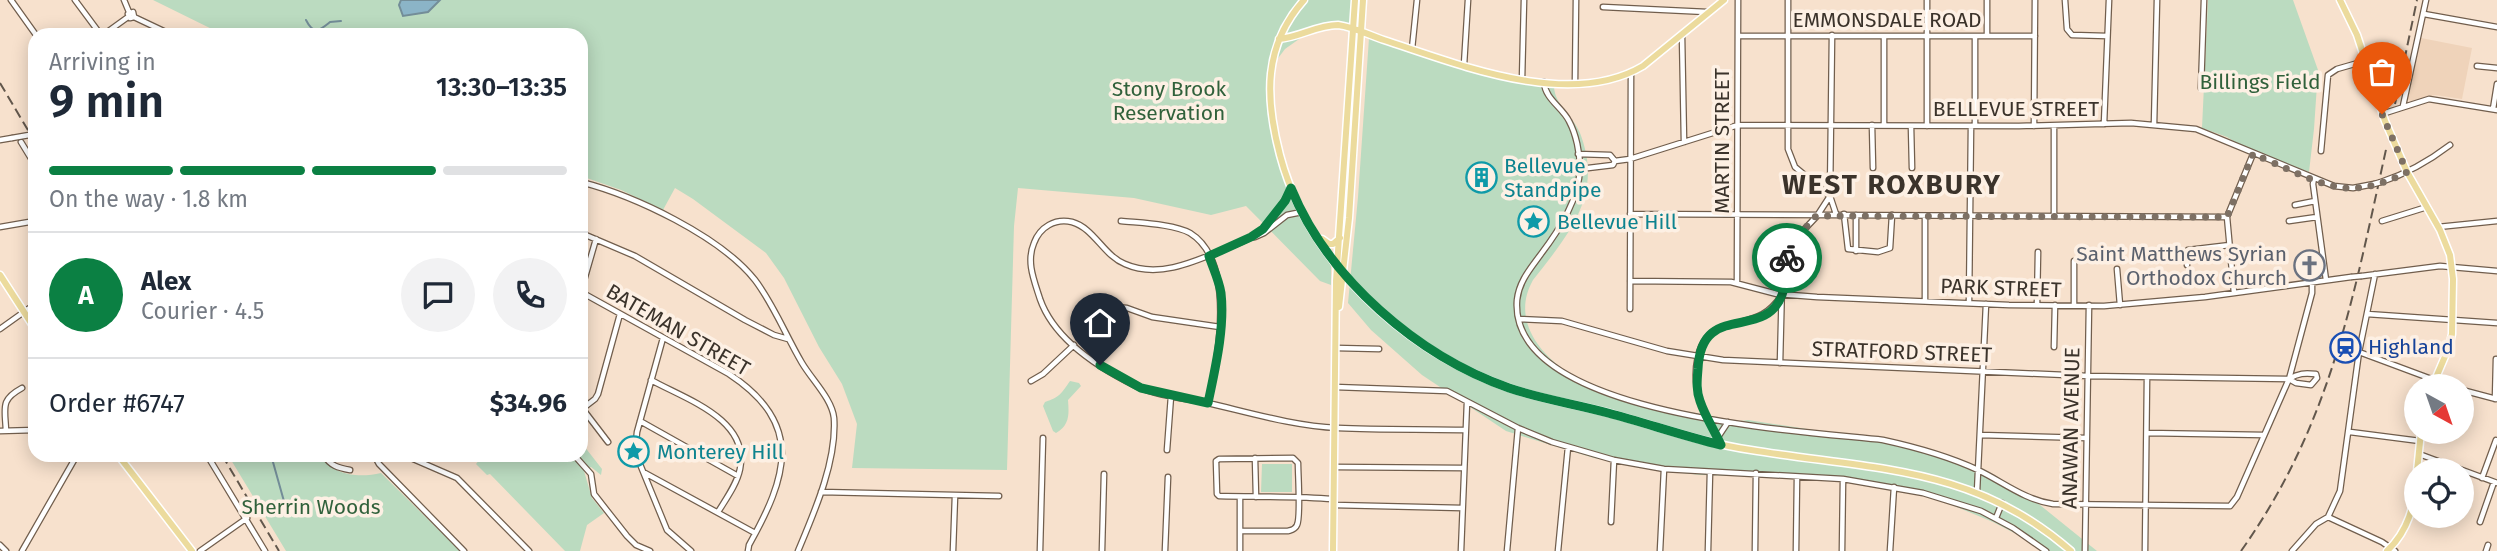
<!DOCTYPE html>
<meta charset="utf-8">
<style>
body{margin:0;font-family:"Fira Sans",sans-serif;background:#f2f2f3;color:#1f2937;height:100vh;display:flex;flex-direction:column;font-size:26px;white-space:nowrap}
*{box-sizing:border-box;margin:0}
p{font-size:23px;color:#747a83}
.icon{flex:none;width:38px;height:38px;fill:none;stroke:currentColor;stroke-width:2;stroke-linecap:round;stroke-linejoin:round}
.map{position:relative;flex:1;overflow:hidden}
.side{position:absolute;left:28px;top:28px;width:560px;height:434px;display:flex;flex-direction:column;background:#fff;border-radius:21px;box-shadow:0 4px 18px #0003}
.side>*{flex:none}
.needle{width:46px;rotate:140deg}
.controls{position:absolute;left:2404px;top:374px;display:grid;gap:14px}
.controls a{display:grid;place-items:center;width:70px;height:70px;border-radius:50%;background:#fff;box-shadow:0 4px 18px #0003;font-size:35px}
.pin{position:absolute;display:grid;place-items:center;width:60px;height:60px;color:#fff;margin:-72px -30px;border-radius:50% 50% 50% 0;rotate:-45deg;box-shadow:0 0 7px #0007}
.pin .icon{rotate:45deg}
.courier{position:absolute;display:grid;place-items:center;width:70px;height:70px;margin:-35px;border:5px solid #0b8043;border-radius:50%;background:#fff;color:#222;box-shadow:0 2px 9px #0007}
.summary em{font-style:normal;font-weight:600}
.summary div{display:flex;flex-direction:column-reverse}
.summary{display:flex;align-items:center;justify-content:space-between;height:119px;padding:0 21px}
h1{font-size:46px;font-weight:600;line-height:52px}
.bar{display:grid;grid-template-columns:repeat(4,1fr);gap:10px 7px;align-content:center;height:84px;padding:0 21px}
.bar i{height:9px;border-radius:5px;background:#e0e1e3}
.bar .selected{background:#0b8043}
.bar p{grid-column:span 4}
.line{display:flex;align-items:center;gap:18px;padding:0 21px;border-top:2px solid #e0e1e3}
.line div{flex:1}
.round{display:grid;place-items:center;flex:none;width:74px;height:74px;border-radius:37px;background:#f2f2f3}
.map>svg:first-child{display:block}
.built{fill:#efd3ba}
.green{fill:#bbdbc0}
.water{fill:#8bb4c7;stroke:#738d98;stroke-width:2}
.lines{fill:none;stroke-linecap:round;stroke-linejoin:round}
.stream{stroke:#738d98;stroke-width:2}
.minor-casing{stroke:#715e4d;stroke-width:7}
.major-casing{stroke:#fff;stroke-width:9}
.minor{stroke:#fff;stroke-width:4.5}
.major{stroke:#ecdb9d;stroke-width:6}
.rail{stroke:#62574c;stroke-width:2;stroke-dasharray:10 5;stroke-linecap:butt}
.minor-bridge-casing{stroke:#715e4d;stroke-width:7;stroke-linecap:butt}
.minor-bridge{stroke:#fff;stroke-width:4.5}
.done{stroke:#7d7064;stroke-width:7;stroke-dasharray:0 12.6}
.route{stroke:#0b8043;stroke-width:9}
.labels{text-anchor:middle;stroke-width:7;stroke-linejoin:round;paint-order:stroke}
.street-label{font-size:21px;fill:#3b332b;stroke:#fdf0e4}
.park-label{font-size:21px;fill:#30613b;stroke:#fdf0e4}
.culture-label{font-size:21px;fill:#0d838f;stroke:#fdf0e4;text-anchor:start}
.worship-label{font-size:21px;fill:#5b616d;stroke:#fdf0e4;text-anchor:end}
.transit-label{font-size:21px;fill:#164399;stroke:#fdf0e4;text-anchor:start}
.district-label{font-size:28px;font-weight:bold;letter-spacing:2px;fill:#3b332b;stroke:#fdf0e4}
</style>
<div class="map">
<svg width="2497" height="551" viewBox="0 0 2497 551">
<rect width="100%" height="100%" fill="#f7e1cd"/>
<path class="built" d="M2421,38L2472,48L2462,99L2435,95L2411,101L2407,99Z"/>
<path class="green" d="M153,0H1353L1349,32L1332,27L1302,37L1285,49L1273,65L1274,125L1280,155L1300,205L1301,217L1331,266V285L1320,281L1246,206L1211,215L1134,198L1018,188L1014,226L1007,470L852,468L857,424L842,384L819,347L784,278L766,253L693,199L675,188L663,210L621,190L581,176V35H224Z
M2208,0H2293L2318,70L2314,129L2309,172L2246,149L2227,137L2202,128Z
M1369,38L1428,57L1554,87C1555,105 1573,116 1580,133C1604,195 1569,234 1533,280C1501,337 1574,385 1622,399C1647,407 1674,409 1701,414C1709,415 1718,420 1726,421C1733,422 1741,421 1748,420L1904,444L1969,467L1981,468L1998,477L2019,493L2035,501L2097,551H2041L2022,537L1993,522L1935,498L1851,482L1783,477L1701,475L1655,470L1594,458L1525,437L1506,431L1422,375L1371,330L1348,303L1358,197Z
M1070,381L1079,383L1081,386L1068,400C1069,414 1070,425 1056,433L1053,431L1043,406L1045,402C1060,397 1061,394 1070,381Z
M584,446L602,469L601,475L591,467L584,471L592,498L604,513L587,525L580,551H565L490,474L487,475L476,464L483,455H581V448Z
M228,455H320C333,476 359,478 381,473L460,551H286Z
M1262,464H1292V492H1261Z"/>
<path class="water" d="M401,0H440L428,12L403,16L399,5Z"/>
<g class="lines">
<path class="stream" d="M306,20C314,36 320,30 330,22L341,21
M271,455L287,512"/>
<defs>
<path id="minor" d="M11,0L36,35
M75,0L101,35
M124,0L129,12
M1788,0V149L1795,167L1830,196L1836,214
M1987,0V36
M2065,0L2067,29L2072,35L2107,36
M1603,7L1707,12
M2424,14L2497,27
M134,17L130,18L128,14L133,12L134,17L172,35
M103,35L128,17
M1682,35L1684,142
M1738,36H2035
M1884,36V125
M1412,49L1417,0
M1464,65L1468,0
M2477,66L2497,68
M1522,80L1524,0
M1544,82C1545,99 1562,107 1569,121C1576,134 1580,153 1580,168C1579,199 1560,229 1541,254C1531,268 1519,281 1517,300C1508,417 1805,431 1883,440C1915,447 1948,456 1978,470C2003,482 2025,500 2053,504L2230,506L2237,497L2289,379L2312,293V282
M1575,83L1576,0
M2201,88L2204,0
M2403,106L2426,0
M2493,109L2497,84
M2382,114L2429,99L2497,110
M2104,124L2109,0
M1872,125L1873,168
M2154,125L2157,0
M1911,126L1912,168
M1927,126V0
M1975,126V36
M2034,126L2035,0
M2054,126V216
M0,140L12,138
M21,142L35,165
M2321,151L2328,75L2337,69L2365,61
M1578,154L1610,155L1615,161
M1580,169L1613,165L1615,161L1630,159L1738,125L2019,126L2131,123L2196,129L2334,186L2353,188L2374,184
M2314,178L2313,184L2326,280
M581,182C635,196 720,236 755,280C774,305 786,336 802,363C812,380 832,399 834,418C837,461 814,513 798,551
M2381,182C2406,174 2429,161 2450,145
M1290,189C1287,198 1271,221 1264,228C1254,238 1239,243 1227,248C1196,261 1159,279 1125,264C1104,256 1094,228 1072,222C1055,218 1040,227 1034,243C1026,262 1034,280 1040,299C1054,339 1099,368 1136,386C1158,396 1184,398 1208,403C1251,413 1294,426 1338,428C1380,430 1423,429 1465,430
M2295,205L2315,201
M1630,214L2227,217
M1844,214L1848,249L1878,252L1890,248L1892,215
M1121,221C1140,223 1174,224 1190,233C1237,262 1218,360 1208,403
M2289,221L2317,217
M2382,221L2427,207
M0,227L35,221
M2438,227L2497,221
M581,233L635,256L745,320L774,335L788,339
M1255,237L1264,233L1287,215L1302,212
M1856,251V215
M2074,261V305
M2187,265L2188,250L2230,245
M2117,269L2120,305
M2375,274L2359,352L2453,387
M2362,276L2440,266L2497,271
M1630,281L1731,282L1777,294L1817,297L2009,305L2104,306L2205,297L2351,277
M1737,282L1738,0
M581,291L596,239
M581,292L729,374C805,424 787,477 749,545L748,551
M2234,293L2227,217L2253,154
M1925,301V216
M1969,303L1971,126
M2037,305L2038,252
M1102,306L1127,308L1152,317L1220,327
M1630,309L1631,73
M2367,314L2497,323
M1519,319L1562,321L1667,351L1723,360L2088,376L2289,379C2298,373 2305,373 2316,374L2317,378L2311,385L2296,383L2289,379
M0,329L35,304
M663,338L637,432L635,452L667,530L691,551
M2054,347L2055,305
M1336,348L1379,349
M1780,363L1782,283L1786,260L1799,235L1817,216L1830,196L1832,35
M651,380C685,399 750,419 740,469C737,484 726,499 718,512
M1031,381L1043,374L1074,345
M1335,387L1447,391L1518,428L1552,442L1614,460L1664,469L1843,479L1923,493L1981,511L2013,528L2046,551
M2462,390L2496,399
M2495,399L2496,359
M582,408L608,442
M582,409L595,399L598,394L620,314
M640,421L738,476
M0,431L35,430
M6,431C5,407 0,400 22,388
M2350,432L2420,441
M2147,433L2264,435
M1980,435L2086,438
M1718,437L1728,422
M1721,445C1714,430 1705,416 1700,401C1692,376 1694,335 1723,327C1750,318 1764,321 1782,295
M1167,450L1171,396
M2419,454L2497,483
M207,455L265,551
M324,455C330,466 339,468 350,470
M374,455L379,464L464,551
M404,455L457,478L529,551
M574,455L591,474L594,494L627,536L636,545L650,551
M1255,458L1256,497
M1334,467L1463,468
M645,473L755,533
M2482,478L2496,440
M821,492L999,496
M1977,492L1986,304
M1334,505L1462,508
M2328,517L2340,491L2359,352
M2328,517L2382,542L2395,551
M1996,518L2002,503
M1611,522L1614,460
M2480,522L2494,482
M1240,531H1288C1291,530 1295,530 1297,525C1301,517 1298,475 1298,463L1293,458L1219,459L1216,461L1217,494L1219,496C1257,497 1295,496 1333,499
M0,545L6,551
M22,551L77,455
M200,551L247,518
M953,551L955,496
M1040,551L1043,438
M1102,551L1104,474
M1165,551L1168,477
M1240,551V497
M1461,551L1467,402
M1507,551L1518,428
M1558,551L1568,447
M1660,551L1664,469
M1708,551L1710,472
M1755,551L1756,473
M1796,551L1797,477
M1842,551L1843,479
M1890,551L1894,487
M2085,551L2089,305
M2145,551L2147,377
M2292,551L2316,524L2328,517
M2486,551L2488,545"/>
<path id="major" d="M1304,0C1263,46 1265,98 1280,155C1308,261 1401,347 1501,385C1537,399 1576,404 1613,414C1659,427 1704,443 1751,450C1872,470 1973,465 2071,551
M2340,0L2357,35L2385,121L2407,172L2440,230L2450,255L2453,279L2452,334L2449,347L2432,387
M1279,39C1300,37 1317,25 1338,25C1354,27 1369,35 1384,40C1458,64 1569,110 1643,66L1724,0
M1322,239L1329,244H1333L1340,238
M0,275L35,329
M1339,307L1349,218L1363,0
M118,455L192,551
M2417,471L2421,432
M1333,551L1336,281L1355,0
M2387,551C2409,530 2414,506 2417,477"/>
</defs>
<use href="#minor" class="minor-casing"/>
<use href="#major" class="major-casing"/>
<use href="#minor" class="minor"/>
<use href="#major" class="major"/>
<path class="rail" d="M0,83L35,142
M2395,104L2417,0
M222,455L279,551
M2241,551C2332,423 2354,294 2387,145"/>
<defs>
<path id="minor-bridge" d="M12,138L35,134
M2374,184L2381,182
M2351,277L2362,276"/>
</defs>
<use href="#minor-bridge" class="minor-bridge-casing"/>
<use href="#minor-bridge" class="minor-bridge"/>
</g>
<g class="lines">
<path class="done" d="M1787,258L1799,235L1816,216L2227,217L2253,154C2281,165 2316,185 2345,188C2364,190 2391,181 2407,172L2382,114"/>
<path class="route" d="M1100,365L1141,388L1208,403C1215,369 1225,328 1221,293C1219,280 1213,268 1209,256L1251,237L1263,229L1285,201L1291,188C1328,279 1418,356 1509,388C1541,399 1575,404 1608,413C1646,423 1683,436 1721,445C1714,430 1705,416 1700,401C1696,390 1697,381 1698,369C1701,300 1764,342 1782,295C1786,284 1784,269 1787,258"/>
</g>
<defs>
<symbol id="building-ring" viewBox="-11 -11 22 22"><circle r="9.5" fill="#fdf0e4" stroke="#0f9aa8" stroke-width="1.5"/><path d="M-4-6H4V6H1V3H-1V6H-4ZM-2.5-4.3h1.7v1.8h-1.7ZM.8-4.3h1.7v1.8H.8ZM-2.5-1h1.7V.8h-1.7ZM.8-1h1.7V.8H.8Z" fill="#0f9aa8"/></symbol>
<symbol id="sight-ring" viewBox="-11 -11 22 22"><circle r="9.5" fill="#fdf0e4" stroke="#0f9aa8" stroke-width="1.5"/><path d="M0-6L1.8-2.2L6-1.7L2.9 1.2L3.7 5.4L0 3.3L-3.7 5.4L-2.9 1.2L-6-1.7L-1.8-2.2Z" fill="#0f9aa8"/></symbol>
<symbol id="church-ring" viewBox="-11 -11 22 22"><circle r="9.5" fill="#fdf0e4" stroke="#6b7280" stroke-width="1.5"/><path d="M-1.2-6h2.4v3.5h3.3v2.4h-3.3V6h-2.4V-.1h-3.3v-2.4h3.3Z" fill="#6b7280"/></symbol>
<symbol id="station-ring" viewBox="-11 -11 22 22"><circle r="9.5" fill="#fdf0e4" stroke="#1a4fb4" stroke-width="1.5"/><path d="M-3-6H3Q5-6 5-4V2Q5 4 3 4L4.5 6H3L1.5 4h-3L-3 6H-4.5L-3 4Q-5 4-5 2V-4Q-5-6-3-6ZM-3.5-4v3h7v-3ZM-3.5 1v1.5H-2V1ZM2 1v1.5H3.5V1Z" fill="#1a4fb4"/></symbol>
</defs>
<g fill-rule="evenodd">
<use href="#building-ring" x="1464" y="160" width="35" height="35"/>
<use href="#sight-ring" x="1516" y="204" width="35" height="35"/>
<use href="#church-ring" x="2292" y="248" width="35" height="35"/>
<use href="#station-ring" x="2328" y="330" width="35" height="35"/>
<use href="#sight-ring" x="616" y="434" width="35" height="35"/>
</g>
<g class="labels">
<g class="street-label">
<text x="1887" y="27">EMMONSDALE ROAD</text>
<text x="2016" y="116">BELLEVUE STREET</text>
<text transform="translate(1722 141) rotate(-90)" y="7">MARTIN STREET</text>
<text transform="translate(2001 288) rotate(2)" y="7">PARK STREET</text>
<text transform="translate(678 330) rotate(30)" y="7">BATEMAN STREET</text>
<text transform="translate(1902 352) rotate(2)" y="7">STRATFORD STREET</text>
<text transform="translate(2071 428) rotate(-89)" y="7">ANAWAN AVENUE</text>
</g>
<g class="park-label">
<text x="2260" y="89">Billings Field</text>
<text x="1169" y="96">Stony Brook<tspan x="1169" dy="24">Reservation</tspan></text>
<text x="311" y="514">Sherrin Woods</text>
</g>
<g class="culture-label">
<text x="1504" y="173">Bellevue<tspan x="1504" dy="24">Standpipe</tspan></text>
<text x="1557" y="229">Bellevue Hill</text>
<text x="657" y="459">Monterey Hill</text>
</g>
<g class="worship-label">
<text x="2287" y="261">Saint Matthews Syrian<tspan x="2287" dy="24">Orthodox Church</tspan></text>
</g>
<g class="transit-label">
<text x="2368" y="354">Highland</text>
</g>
<g class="district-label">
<text x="1892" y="194">WEST ROXBURY</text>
</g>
</g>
</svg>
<div class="controls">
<a><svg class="needle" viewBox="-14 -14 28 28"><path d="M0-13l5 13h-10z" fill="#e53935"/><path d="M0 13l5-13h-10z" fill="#747a83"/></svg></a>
<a><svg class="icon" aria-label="locate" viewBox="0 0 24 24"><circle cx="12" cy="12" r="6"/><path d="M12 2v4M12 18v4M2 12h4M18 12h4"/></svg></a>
</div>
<div class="pin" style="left:2382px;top:114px;background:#ea580c"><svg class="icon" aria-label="bag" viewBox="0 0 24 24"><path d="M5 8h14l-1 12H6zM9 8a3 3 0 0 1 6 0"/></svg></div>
<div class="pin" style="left:1100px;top:365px;background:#1f2937"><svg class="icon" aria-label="home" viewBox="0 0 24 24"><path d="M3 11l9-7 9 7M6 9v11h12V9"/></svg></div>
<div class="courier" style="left:1787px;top:258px"><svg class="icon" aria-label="bike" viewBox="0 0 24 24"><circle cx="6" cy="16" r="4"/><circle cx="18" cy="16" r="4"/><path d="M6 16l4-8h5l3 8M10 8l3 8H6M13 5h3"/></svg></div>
<section class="side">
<div class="summary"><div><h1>9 min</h1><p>Arriving in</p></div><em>13:30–13:35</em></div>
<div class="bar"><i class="selected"></i><i class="selected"></i><i class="selected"></i><i></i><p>On the way · 1.8 km</p></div>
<div class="line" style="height:126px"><b class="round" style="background:#0b8043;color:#fff">A</b><div><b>Alex</b><p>Courier · 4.5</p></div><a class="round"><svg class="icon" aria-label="chat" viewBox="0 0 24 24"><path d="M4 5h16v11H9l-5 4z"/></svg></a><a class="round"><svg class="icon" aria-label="phone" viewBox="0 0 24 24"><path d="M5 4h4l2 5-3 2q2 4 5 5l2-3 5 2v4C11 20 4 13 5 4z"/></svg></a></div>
<div class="line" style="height:91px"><div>Order #6747</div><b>$34.96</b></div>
</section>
</div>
